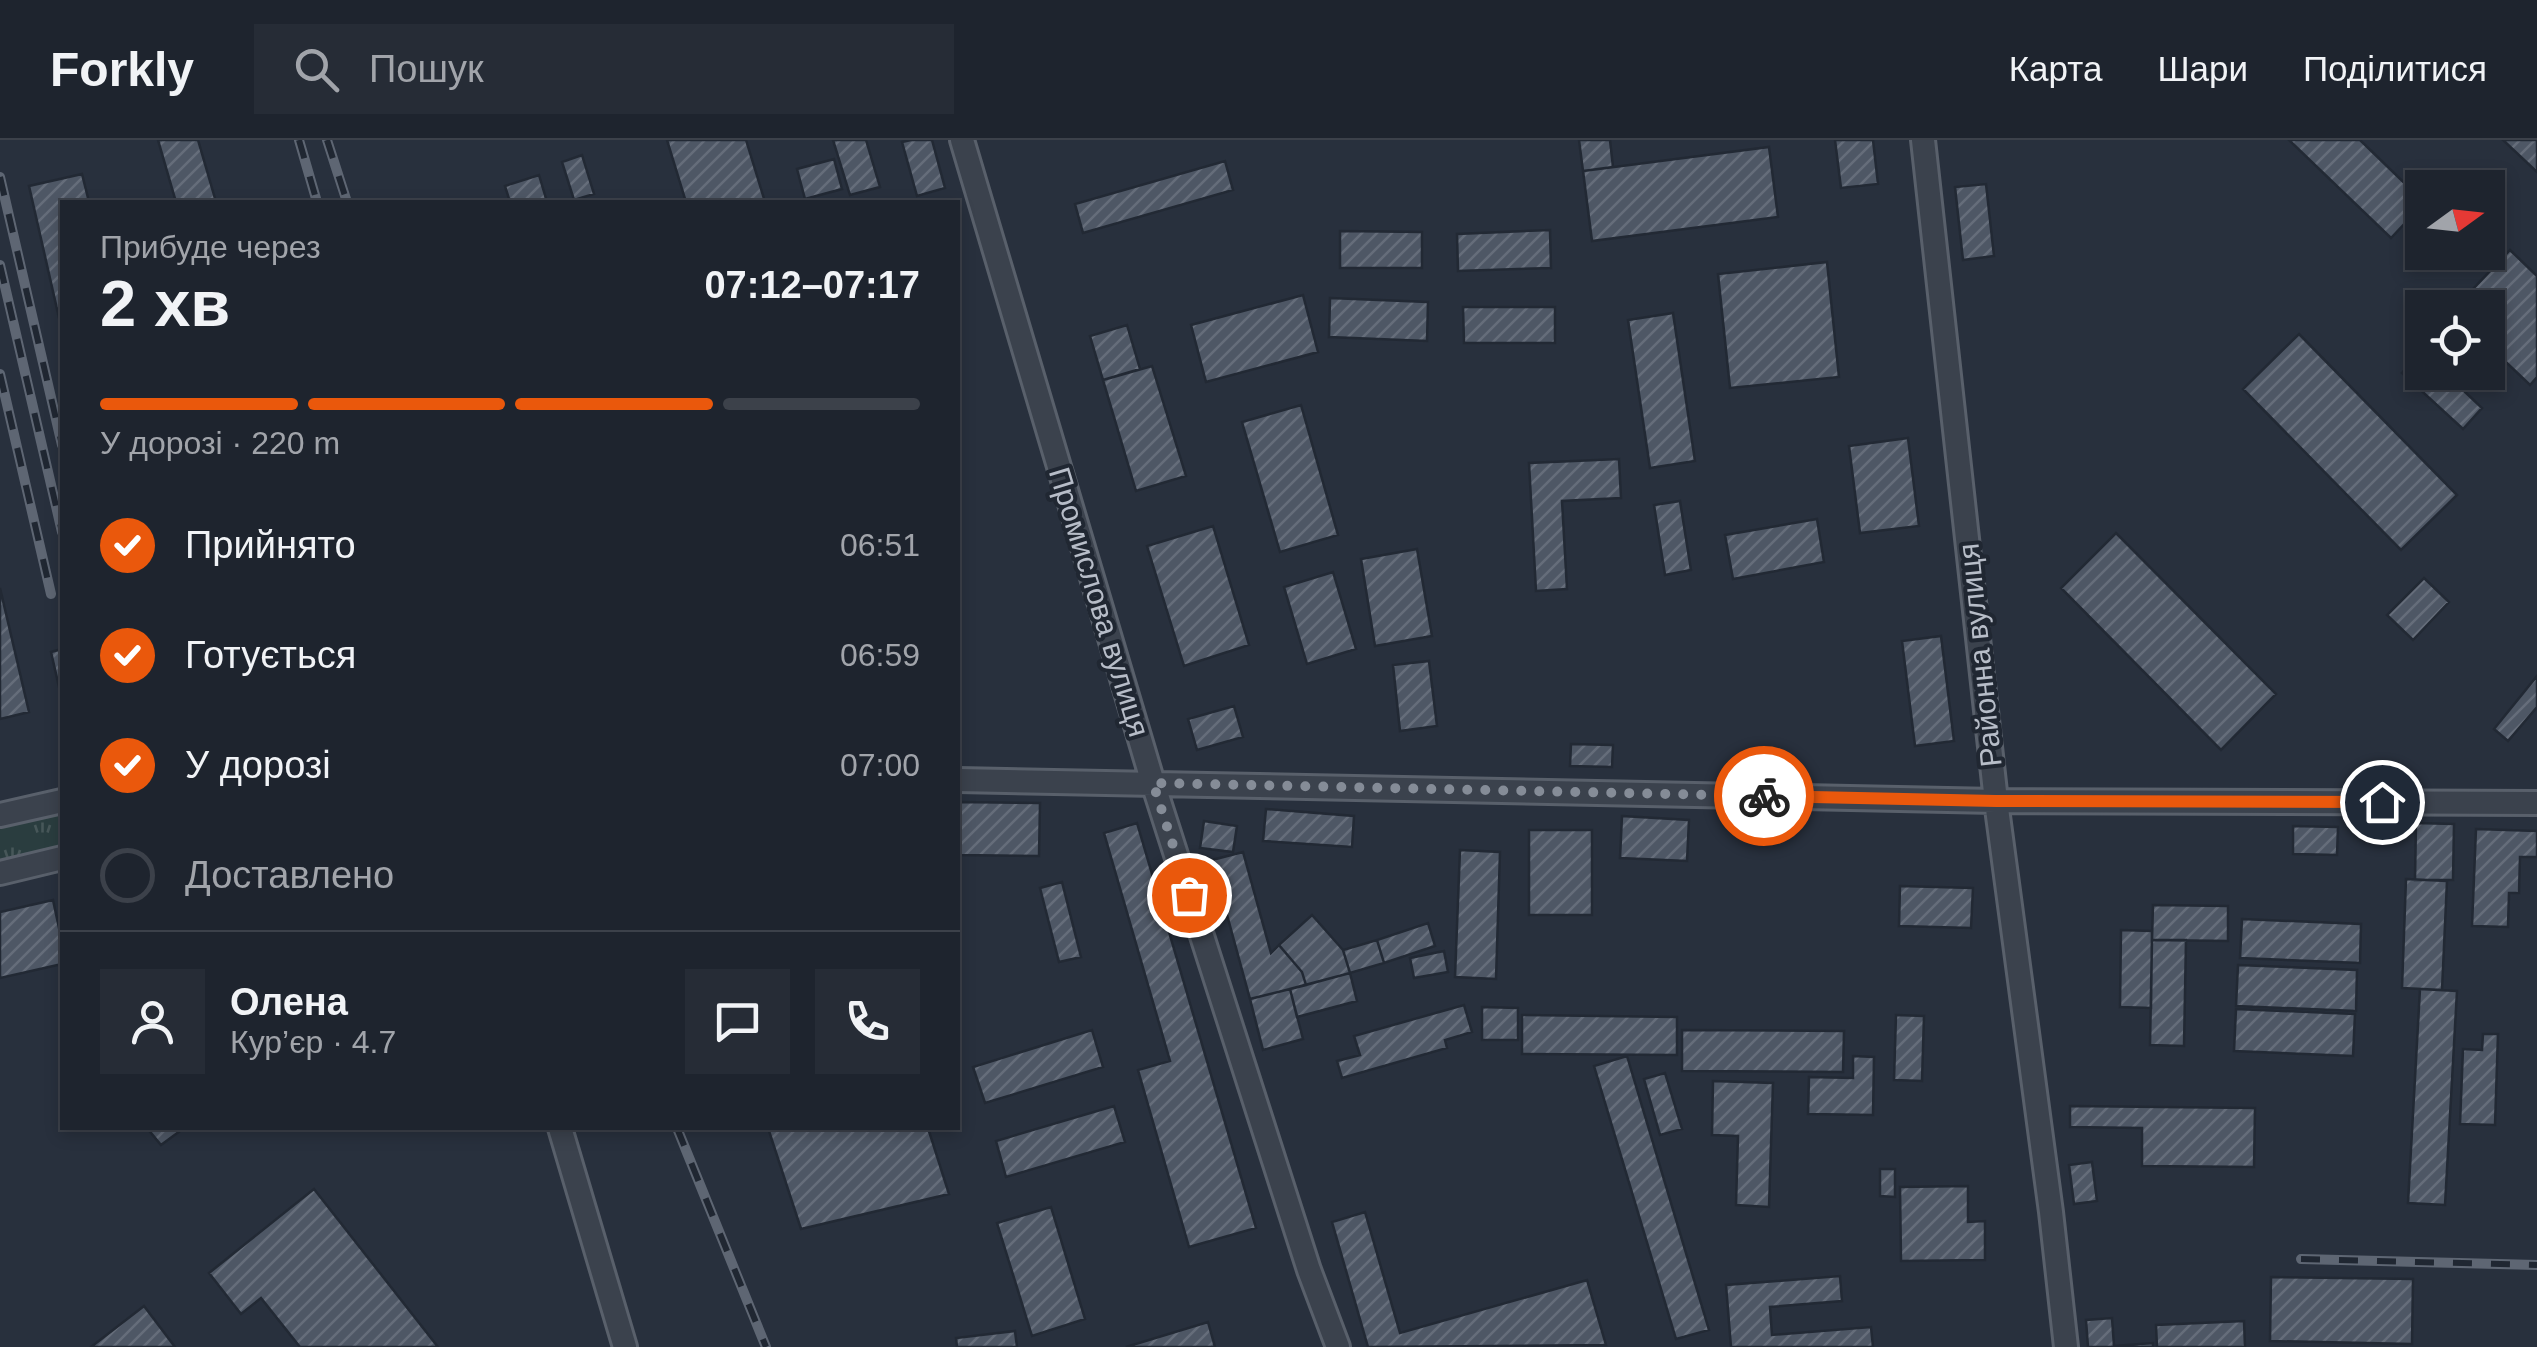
<!DOCTYPE html>
<html lang="uk">
<meta charset="utf-8">
<style>
body{margin:0;font-family:Arial,sans-serif;background:#262c36;color:#f1f3f6;height:100vh;display:flex;flex-direction:column;font-size:38px;white-space:nowrap}
*{box-sizing:border-box;margin:0}
p{font-size:32px;color:#a1a4aa}
.icon{flex:none;width:55px;height:55px;fill:none;stroke:currentColor;stroke-width:2;stroke-linecap:round;stroke-linejoin:round}
.map{position:relative;flex:1;overflow:hidden}
.panel{position:absolute;left:60px;top:60px;width:900px;height:930px;display:flex;flex-direction:column;background:#1e242e;border-radius:0px;box-shadow:0 5px 15px #0003,0 0 0 2px #3c414a}
.panel>*{flex:none}
.needle{width:65px;rotate:75deg}
.buttons{position:absolute;left:2405px;top:30px;display:grid;gap:20px}
.buttons a{display:grid;place-items:center;width:100px;height:100px;border-radius:0px;background:#1e242e;box-shadow:0 5px 15px #0003,0 0 0 2px #3c414a;font-size:50px}
.pin{position:absolute;display:grid;place-items:center;width:85px;height:85px;color:#fff;margin:-42px;border:5px solid #fff;border-radius:50%;box-shadow:0 2px 10px #0007}
.courier{position:absolute;display:grid;place-items:center;width:100px;height:100px;margin:-50px;border:8px solid #ea580c;border-radius:50%;background:#fff;color:#222;box-shadow:0 2px 12px #0007}
.overview em{font-style:normal;font-weight:600}
.overview div{display:flex;flex-direction:column-reverse}
.overview{display:flex;align-items:center;justify-content:space-between;height:170px;padding:0 40px}
h1{font-size:65px;font-weight:600;line-height:75px}
.bar{display:grid;grid-template-columns:repeat(4,1fr);gap:15px 10px;align-content:center;height:120px;padding:0 40px}
.bar i{height:12px;border-radius:8px;background:#3c414a}
.bar .current{background:#ea580c}
.bar p{grid-column:span 4}
.line{display:flex;align-items:center;gap:25px;padding:0 40px;border-top:2px solid #3c414a}
.line div{flex:1}
.round{display:grid;place-items:center;flex:none;width:105px;height:105px;border-radius:0px;background:#262c36}
ol{padding:0 40px;list-style:none}
li{display:flex;align-items:center;gap:30px;height:110px}
li p{margin-inline-start:auto}
li .icon{padding:10px;border-radius:50%;background:#ea580c;color:#fff;stroke-width:4}
li:last-child{color:#a1a4aa}
li i{width:55px;height:55px;border:5px solid #3c414a;border-radius:50%}
header{display:flex;align-items:center;gap:60px;box-sizing:border-box;height:140px;padding:0 50px;background:#1e242e;border-bottom:2px solid #3c414a}
header strong{font-size:48px}
nav{display:flex;gap:55px;margin-inline-start:auto;font-size:35px}
.search{width:700px;height:90px;background:#262c36;display:flex;align-items:center;gap:25px;box-sizing:border-box;padding:0 35px;border-radius:0px;color:#a1a4aa;font-size:38px}
.map>svg:first-child{display:block}
.grass{fill:url(#grass-tufts)}
.building{fill:url(#building-hatch);stroke:#222934;stroke-width:2.5}
.lines{fill:none;stroke-linecap:round;stroke-linejoin:round}
.minor-casing{stroke:#59606b;stroke-width:28}
.minor{stroke:#3b424d;stroke-width:22}
.rail-casing{stroke:#5e6673;stroke-width:10}
.rail{stroke:#202732;stroke-width:6;stroke-dasharray:19;stroke-linecap:butt}
.done{stroke:#858c97;stroke-width:10;stroke-dasharray:0 18}
.route{stroke:#ea580c;stroke-width:12}
.labels{text-anchor:middle;stroke-width:8;stroke-linejoin:round;paint-order:stroke}
.street-label{font-size:30px;fill:#b7bdc8;stroke:#202732}
</style>
<header>
<strong>Forkly</strong>
<div class="search"><svg class="icon" aria-label="search" viewBox="0 0 24 24"><circle cx="10" cy="10" r="6"/><path d="M15 15l6 6"/></svg>Пошук</div>
<nav><a>Карта</a><a>Шари</a><a>Поділитися</a></nav>
</header>
<div class="map">
<svg width="2537" height="1207" viewBox="0 0 2537 1207">
<defs>
<pattern id="grass-tufts" width="24" height="20" patternUnits="userSpaceOnUse" patternTransform="scale(2.5)"><rect width="24" height="20" fill="#2a3d3f"/><path d="M3 7l-1-3M5 7V3M7 7l1-3M15 17l-1-3M17 17v-4M19 17l1-3" fill="none" stroke="#475759"/></pattern>
<pattern id="building-hatch" width="6" height="6" patternUnits="userSpaceOnUse" patternTransform="scale(2.5)"><rect width="6" height="6" fill="#4e5765"/><path d="M-1 1l2-2M0 6l6-6M5 7l2-2" fill="none" stroke="#656d7a"/></pattern>
</defs>
<rect width="100%" height="100%" fill="#28303d"/>
<path class="grass" d="M62,669V706L0,721V684Z"/>
<path class="building" d="M158,0H198L216,62H176Z
M667,0H746L765,62H686Z
M833,0H866L880,47L850,55Z
M911,0H932L945,48L917,56L902,2Z
M1579,0H1610L1613,27L1583,31Z
M1835,0H1873L1878,44L1841,48Z
M2289,0H2360L2422,60V65L2391,98Z
M2503,0H2537V32Z
M1769,7L1778,77L1592,101L1583,31Z
M582,15L594,54L574,60L562,22Z
M834,19L842,49L805,59L797,29Z
M1225,21L1233,50L1083,93L1075,64Z
M82,34L89,62H62V191L29,46Z
M539,35L547,62H510L505,46Z
M1986,44L1994,116L1963,120L1955,47Z
M1550,90L1551,128L1458,131L1457,94Z
M1340,91L1422,92V128H1340Z
M2510,110L2537,136V237L2530,245L2488,205V168H2455Z
M1827,122L1839,237L1730,248L1718,134Z
M1303,155L1318,212L1206,242L1191,185Z
M1330,158L1428,162L1427,201L1329,197Z
M1463,167H1555V203H1464Z
M1673,173L1695,321L1650,328L1628,180Z
M1127,185L1140,229L1103,240L1090,196Z
M2299,194L2457,355L2401,410L2243,249Z
M2421,212L2422,232H2444L2482,268L2463,289L2402,233Z
M1152,226L1186,336L1136,351L1103,240Z
M1301,265L1338,395L1280,412L1242,282Z
M1908,298L1919,386L1860,393L1849,306Z
M1619,319L1621,358L1562,361L1567,449L1536,451L1529,323Z
M1680,361L1691,430L1665,435L1654,365Z
M1817,379L1824,422L1733,439L1725,395Z
M1213,386L1249,505L1184,526L1147,406Z
M2116,393L2276,554L2221,610L2061,448Z
M1417,409L1432,496L1375,506L1361,419Z
M1333,432L1356,509L1307,524L1284,447Z
M2424,438L2449,462L2413,500L2387,475Z
M0,448L29,572L0,579Z
M1941,496L1954,601L1915,606L1902,501Z
M62,509V560L51,512Z
M1429,521L1437,586L1400,591L1393,525Z
M2537,536V567L2508,601L2494,589Z
M1234,566L1243,597L1197,610L1188,579Z
M1571,604L1613,605L1612,627L1570,626Z
M958,662L1040,663L1039,716L958,715Z
M1266,669L1354,676L1352,707L1263,701Z
M1622,676L1689,680L1687,721L1620,718Z
M1204,681L1237,686L1233,712L1200,708Z
M1137,683L1256,1088L1189,1107L1138,930L1170,921L1104,693Z
M2416,683L2454,684L2453,740H2415Z
M2293,686L2338,687L2337,715L2293,714Z
M2476,689L2537,691V717H2520L2519,753H2509L2508,787L2472,786Z
M1529,690H1592V775H1529Z
M1460,710L1500,712L1496,839L1455,837Z
M1243,712L1271,813L1279,805L1302,832L1306,845L1250,859L1212,720Z
M2406,739L2447,741L2442,850L2402,848Z
M1062,742L1081,817L1059,822L1040,748Z
M1900,746L1973,748L1971,788L1899,786Z
M53,760L62,802V824L0,838V772Z
M2153,765L2228,766V801L2152,800Z
M1312,775L1343,810L1350,833L1306,845L1302,832L1279,805Z
M2242,779L2361,784L2360,823L2240,818Z
M1428,783L1435,806L1384,823L1377,800Z
M2121,790L2152,791L2151,868L2120,867Z
M1377,800L1384,823L1350,833L1343,810Z
M2152,800H2186L2184,906L2150,905Z
M1444,811L1448,832L1414,838L1410,818Z
M2238,825L2357,830L2356,871L2236,866Z
M1350,833L1357,861L1297,877L1290,849Z
M1290,849L1303,899L1263,910L1250,859Z
M2420,849L2457,851L2445,1065L2408,1063Z
M1464,865L1472,892L1445,900L1447,908L1342,938L1337,921L1360,915L1354,896Z
M1482,867L1518,868V900H1482Z
M2236,869L2355,874L2353,916L2234,911Z
M1522,875L1677,877V915L1522,914Z
M1896,875L1924,876L1922,941L1894,940Z
M1092,890L1103,927L985,963L973,927Z
M1682,890L1844,891L1843,932L1682,931Z
M2483,894H2498L2495,985L2460,984L2463,909L2482,910Z
M1627,916L1709,1190L1676,1199L1594,926Z
M1853,916L1874,917L1873,975L1808,974L1809,937L1853,938Z
M1665,933L1682,989L1660,995L1644,939Z
M1713,941L1773,943L1769,1067L1736,1065L1738,996L1712,995Z
M1114,966L1125,1002L1006,1037L996,1001Z
M2070,966L2255,968L2254,1027L2142,1026V988L2070,987Z
M147,988H184L161,1005Z
M768,988H928L949,1054L801,1089Z
M2092,1022L2097,1061L2074,1064L2069,1025Z
M1880,1029H1895V1057L1880,1056Z
M1968,1046V1082L1985,1081V1120L1901,1121L1900,1047Z
M314,1049L438,1207H300L261,1158L241,1174L209,1133Z
M1051,1067L1085,1179L1032,1196L997,1083Z
M1365,1072L1400,1193L1587,1140L1606,1205L1368,1207L1332,1082Z
M1840,1136L1842,1161L1770,1167L1772,1195L1871,1187L1873,1207H1731L1726,1145Z
M2271,1137L2413,1139L2412,1204L2270,1201Z
M144,1166L175,1207H91Z
M2112,1178L2114,1206L2153,1203V1207H2088L2086,1180Z
M2244,1181L2245,1207H2157L2156,1185Z
M1208,1182L1215,1207H1126Z
M1015,1191L1017,1207H957L956,1198Z"/>
<g class="lines">
<defs>
<path id="minor" d="M962,0L1153,643L1309,1130L1338,1207
M1923,0L1996,661L2051,1072L2066,1207
M958,640L1996,661L2537,663
M0,675L62,661
M0,733L62,718
M560,988L625,1207"/>
</defs>
<use href="#minor" class="minor-casing"/>
<use href="#minor" class="minor"/>
<defs>
<path id="rail" d="M299,0L317,62
M327,0L347,62
M0,37L62,305
M0,125L62,392
M0,234L51,454
M677,988L766,1207
M2301,1119L2537,1125"/>
</defs>
<use href="#rail" class="rail-casing"/>
<use href="#rail" class="rail"/>
</g>
<g class="lines">
<path class="done" d="M1189,755L1153,643L1764,656"/>
<path class="route" d="M1764,656L1996,661L2382,662"/>
</g>
<g class="labels">
<g class="street-label">
<text transform="translate(1099 462) rotate(73)" y="10">Промислова вулиця</text>
<text transform="translate(1980 515) rotate(-96)" y="10">Районна вулиця</text>
</g>
</g>
</svg>
<div class="buttons">
<a><svg class="needle" viewBox="-14 -14 28 28"><path d="M0-13l5 13h-10z" fill="#e53935"/><path d="M0 13l5-13h-10z" fill="#a1a4aa"/></svg></a>
<a><svg class="icon" aria-label="locate" viewBox="0 0 24 24"><circle cx="12" cy="12" r="6"/><path d="M12 2v4M12 18v4M2 12h4M18 12h4"/></svg></a>
</div>
<div class="pin" style="left:1189px;top:755px;background:#ea580c"><svg class="icon" aria-label="bag" viewBox="0 0 24 24"><path d="M5 8h14l-1 12H6zM9 8a3 3 0 0 1 6 0"/></svg></div>
<div class="pin" style="left:2382px;top:662px;background:#1f2937"><svg class="icon" aria-label="home" viewBox="0 0 24 24"><path d="M3 11l9-7 9 7M6 9v11h12V9"/></svg></div>
<div class="courier" style="left:1764px;top:656px"><svg class="icon" aria-label="bike" viewBox="0 0 24 24"><circle cx="6" cy="16" r="4"/><circle cx="18" cy="16" r="4"/><path d="M6 16l4-8h5l3 8M10 8l3 8H6M13 5h3"/></svg></div>
<section class="panel">
<div class="overview"><div><h1>2 хв</h1><p>Прибуде через</p></div><em>07:12–07:17</em></div>
<div class="bar"><i class="current"></i><i class="current"></i><i class="current"></i><i></i><p>У дорозі · 220 m</p></div>
<ol>
<li><svg class="icon" aria-label="check" viewBox="0 0 24 24"><path d="M5 12l5 5 9-10"/></svg>Прийнято<p>06:51</p></li>
<li><svg class="icon" aria-label="check" viewBox="0 0 24 24"><path d="M5 12l5 5 9-10"/></svg>Готується<p>06:59</p></li>
<li><svg class="icon" aria-label="check" viewBox="0 0 24 24"><path d="M5 12l5 5 9-10"/></svg>У дорозі<p>07:00</p></li>
<li><i></i>Доставлено</li>
</ol>
<div class="line" style="height:180px"><a class="round"><svg class="icon" aria-label="person" viewBox="0 0 24 24"><circle cx="12" cy="8" r="4"/><path d="M4 21q1-7 8-7t8 7"/></svg></a><div><b>Олена</b><p>Кур’єр · 4.7</p></div><a class="round"><svg class="icon" aria-label="chat" viewBox="0 0 24 24"><path d="M4 5h16v11H9l-5 4z"/></svg></a><a class="round"><svg class="icon" aria-label="phone" viewBox="0 0 24 24"><path d="M5 4h4l2 5-3 2q2 4 5 5l2-3 5 2v4C11 20 4 13 5 4z"/></svg></a></div>
</section>
</div>
